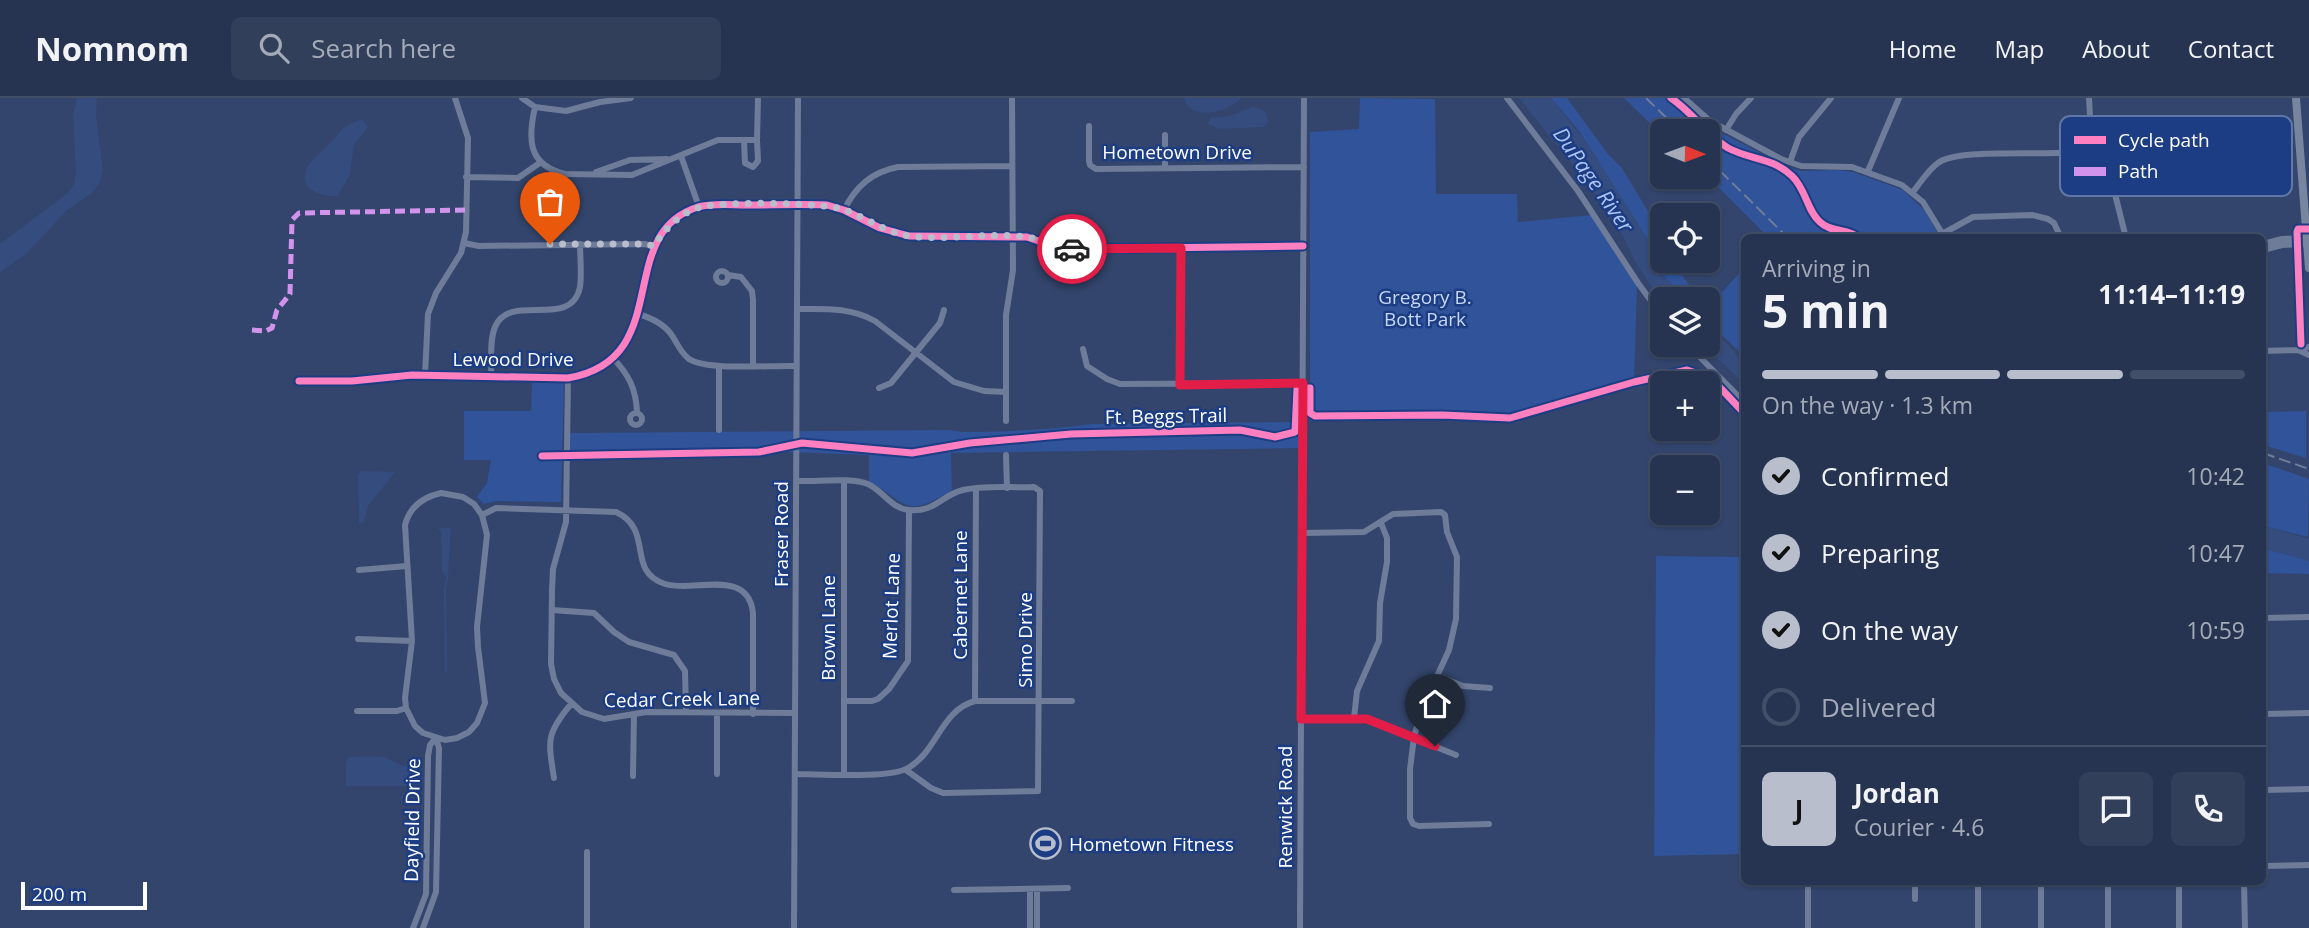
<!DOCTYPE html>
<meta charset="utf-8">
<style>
body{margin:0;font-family:"Open Sans",sans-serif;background:#323f5b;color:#f1f3f6;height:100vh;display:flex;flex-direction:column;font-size:26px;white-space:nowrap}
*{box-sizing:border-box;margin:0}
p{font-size:23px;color:#a4aab7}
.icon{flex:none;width:38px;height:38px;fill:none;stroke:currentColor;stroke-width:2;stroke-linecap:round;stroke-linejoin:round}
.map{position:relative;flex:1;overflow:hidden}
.sheet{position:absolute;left:1741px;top:136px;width:525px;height:651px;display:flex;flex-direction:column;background:#263451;border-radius:10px;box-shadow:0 2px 5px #0004,0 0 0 2px #424f68}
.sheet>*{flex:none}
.needle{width:46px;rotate:91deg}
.tools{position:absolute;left:1650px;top:21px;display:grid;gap:14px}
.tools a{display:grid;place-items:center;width:70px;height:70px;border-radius:10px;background:#263451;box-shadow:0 2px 5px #0004,0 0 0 2px #424f68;font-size:35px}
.scale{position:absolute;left:21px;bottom:18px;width:126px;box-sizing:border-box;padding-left:7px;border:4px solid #fff;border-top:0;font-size:19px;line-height:24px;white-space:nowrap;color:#fff;-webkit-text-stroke:5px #1c3d83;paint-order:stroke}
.pin{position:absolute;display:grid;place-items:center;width:60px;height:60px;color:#fff;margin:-72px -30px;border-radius:50% 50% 50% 0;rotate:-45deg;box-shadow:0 0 7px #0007}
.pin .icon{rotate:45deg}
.courier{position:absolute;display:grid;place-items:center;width:70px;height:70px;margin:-35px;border:5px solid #e11d48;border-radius:50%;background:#fff;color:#222;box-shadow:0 2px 9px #0007}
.summary em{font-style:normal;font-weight:700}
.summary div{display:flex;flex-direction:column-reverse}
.summary{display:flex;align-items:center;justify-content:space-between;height:119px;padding:0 21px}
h1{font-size:46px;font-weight:700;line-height:52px}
.bar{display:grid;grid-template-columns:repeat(4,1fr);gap:10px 7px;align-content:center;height:84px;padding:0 21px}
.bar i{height:9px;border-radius:5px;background:#424f68}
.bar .selected{background:#b8becc}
.bar p{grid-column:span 4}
.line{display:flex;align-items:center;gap:18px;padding:0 21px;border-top:2px solid #424f68}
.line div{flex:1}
.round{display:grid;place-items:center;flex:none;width:74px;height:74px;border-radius:10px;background:#323f5b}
ol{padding:0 21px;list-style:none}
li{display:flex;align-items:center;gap:21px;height:77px}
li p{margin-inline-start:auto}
li .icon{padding:7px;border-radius:50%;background:#b8becc;color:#111;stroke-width:4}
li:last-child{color:#a4aab7}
li i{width:38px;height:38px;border:4px solid #424f68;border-radius:50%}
header{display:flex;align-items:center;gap:42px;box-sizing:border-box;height:98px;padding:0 35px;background:#263451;border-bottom:2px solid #424f68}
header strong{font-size:33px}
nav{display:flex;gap:38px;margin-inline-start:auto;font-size:24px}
.search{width:490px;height:63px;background:#323f5b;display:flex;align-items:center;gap:18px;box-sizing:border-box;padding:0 24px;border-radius:10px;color:#a4aab7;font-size:26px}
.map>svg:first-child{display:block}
.green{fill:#30539a}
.water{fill:#354c7f}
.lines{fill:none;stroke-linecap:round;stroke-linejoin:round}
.stream{stroke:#354c7f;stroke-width:2}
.minor{stroke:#6e7c9a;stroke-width:6}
.major{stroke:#78859f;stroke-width:8}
.rail{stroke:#6f7d9a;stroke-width:2;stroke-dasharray:12 5;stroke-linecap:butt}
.quiet{stroke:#d193ec;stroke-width:5;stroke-dasharray:10 5;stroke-linecap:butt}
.cycleway-casing{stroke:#1c3d83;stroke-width:11}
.cycleway{stroke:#ff80c0;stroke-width:7}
.done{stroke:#b8becc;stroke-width:7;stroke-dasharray:0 12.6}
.route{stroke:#e11d48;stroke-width:9}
.labels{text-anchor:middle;stroke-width:5;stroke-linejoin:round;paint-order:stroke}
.street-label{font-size:19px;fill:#fff;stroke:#1c3d83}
.park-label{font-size:19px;fill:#c6d7f7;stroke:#1c3d83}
.poi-label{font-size:19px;fill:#fff;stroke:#1c3d83;text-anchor:start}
.water-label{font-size:21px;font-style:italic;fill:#adc5f2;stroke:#1c3d83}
.key{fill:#1c3d83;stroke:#6077a8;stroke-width:2}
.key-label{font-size:19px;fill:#fff}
</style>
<header>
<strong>Nomnom</strong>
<div class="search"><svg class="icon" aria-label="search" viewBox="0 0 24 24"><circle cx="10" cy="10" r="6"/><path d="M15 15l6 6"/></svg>Search here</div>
<nav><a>Home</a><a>Map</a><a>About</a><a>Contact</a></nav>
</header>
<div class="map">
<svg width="2309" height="830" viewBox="0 0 2309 830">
<rect width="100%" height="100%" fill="#33456c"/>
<path class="green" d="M1360,0L1435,1L1436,96H1517L1518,124L1592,117L1637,185L1634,284L1531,310L1510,322L1310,323V34L1359,31Z
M1551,0H1567L1608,56L1622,70L1655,125L1662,139V163H1674C1681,178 1691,191 1704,201H1685L1665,179L1651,147L1579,33Z
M1624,0H1681L1692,13L1712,30L1787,69L1802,73L1839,72L1853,74L1903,92L1925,113L1941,140H1769L1708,79V33H1662V37Z
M1745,169V259L1708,224V204L1711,206Z
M532,282L564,283L561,404L496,403L484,406L477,399L487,385L491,362H464V313H531Z
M1294,288L1303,289V350L951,355L952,392C905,421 909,407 869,383V357L786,354L772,356L567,360V335L950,332L962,334C1006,334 1048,332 1091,326L1293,324Z
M2306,313V360L2263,347V314Z
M2263,365L2309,381L2308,439L2263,428Z
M2263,450L2309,463V476L2263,475Z
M1656,458L1745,459V756L1654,758Z"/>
<path class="water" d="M77,0H97L96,20L103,73L99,86L92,95L67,112L26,156L0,174V146L68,95L74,87L76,74L73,18Z
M1184,0H1241C1229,15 1189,24 1184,0Z
M1519,0H1551L1589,48L1651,147L1665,179L1685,201H1662V204L1634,162L1624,140L1589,87Z
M1252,9C1262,10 1267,14 1268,24L1263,29L1219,31L1208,26L1211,20L1230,18Z
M362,21L368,29L354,47L350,76L338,98C323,99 299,93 306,72C311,61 324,52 332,43C337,38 341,31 347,28C352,25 357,23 362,21Z
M1708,225L1745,266V287L1704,247H1708Z
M361,373L395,374L368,408L364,424L359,425L358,377Z
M2263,428L2309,441V463L2263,450Z
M438,430H451L448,476L445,478L442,472L441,433Z
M369,658L384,659L411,671L415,688H346V665L349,659Z"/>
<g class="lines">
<path class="stream" d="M446,573L445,490L448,476"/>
<path class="minor" d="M522,0L535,9L566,13L600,4L631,0
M1507,0L1578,93L1638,185L1662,218
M1684,0L1710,23L1781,61L1801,68L1852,69L1902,87L1923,104L1945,140
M2089,0L2091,35L2112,84L2126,140
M535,9C528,40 527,67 565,76L632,77L718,42H757L758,0
M1089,28V63L1090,67L1096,71L1304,69
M1726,32L1736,16L1751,0
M744,42L745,65L753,69L758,63L757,42
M681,58L699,109
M1790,64L1799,39L1831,0
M1165,70V37
M1868,73L1899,0
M596,74L630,62L667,61
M466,79L518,80L541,64
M1913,94C1921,84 1928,72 1938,65C1961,48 2059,61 2096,51
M844,112C856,88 872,74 898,69L1012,68
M1942,136L1973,119L2032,117L2048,121L2054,125L2061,140
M464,145L479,148L644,146L654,148
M2263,146L2282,141L2309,140
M2263,152L2282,147L2309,146
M716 179a6 6 0 1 1 12 0a6 6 0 1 1-12 0Z
M728,177L741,179L752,193L753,202V267
M797,211C824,211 850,209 875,223L954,284L984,293L1006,294
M638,216C652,220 665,226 673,239C678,247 681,255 689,261C707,273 772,267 796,268
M1688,247L1745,305
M1083,251L1087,268L1107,281L1120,286L1303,285
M2298,252L2309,257
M2263,253L2298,252L2309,249
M613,260C629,277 636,291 637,314
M425,277L428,216L436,195L461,155L466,134L468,40L455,0
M491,278C492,263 489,243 495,229C510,193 571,233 580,189C582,175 580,159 580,146
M568,280L566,424L553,471L552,492L551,566L554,581L561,595L582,614L604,621L646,614L795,615
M299,283H352L412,277L568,280C677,261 612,136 698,109C713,105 731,107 746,107C773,107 800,106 827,107L844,112L880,130L909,138L1027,139L1062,151L1303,148
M1180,287V150
M879,290L891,285L940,225L944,212
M630 321a6 6 0 1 1 12 0a6 6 0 1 1-12 0Z
M1006,323V217L1013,172L1012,0
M719,332V269
M1006,357L1007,390
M797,383C816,384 851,379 868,386C883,393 891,410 908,412C935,415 941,397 963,392C985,387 1011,390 1034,389L1040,393L1038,693L943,695L931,690L906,672
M441,395L463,399L474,406L482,417L487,437L477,529L478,549L485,605L477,625L469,634L457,640L445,642L423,635L415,628L406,610L405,600L412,543L405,427C410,408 423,399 441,395Z
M482,417L496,410L616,414C655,432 625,473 665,486C693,495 748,469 753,515V616
M1302,435L1364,434L1393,416L1441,414L1445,417L1447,434L1457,459L1456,521L1449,552L1422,611L1414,639L1410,671V720L1413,726L1419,728L1489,726
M359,472L407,468
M552,512L594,515L614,534L629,544L674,557L685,573L686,614
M2263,520L2309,519
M358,541L412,543
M1438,578L1463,588L1490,590
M844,603H872L878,601L889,591L908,563L909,412
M975,603L976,391
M357,613H397L406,610
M2263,616L2309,615
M1354,620L1357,593L1379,543L1380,505L1387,464V440L1381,425
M1301,621H1367L1456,657
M717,676V615
M795,676C820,676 889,681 908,670C937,654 941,612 975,603H1072
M844,676V384
M633,678L634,616
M554,680C548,642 546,636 571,606
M2263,692L2309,691
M2263,768L2309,767
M1915,784V801
M1978,784V830
M2041,784V830
M2108,784V830
M2179,784V830
M2244,784L2245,830
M1030,791V830
M1037,791V830
M954,792L1068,790
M413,830L426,796L428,658L430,647L436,640
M423,830L436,794L439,650L436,640
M587,830V754
M794,830L798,0
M1300,830L1304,0
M1808,830V784"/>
<path class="major" d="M2296,0L2309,170"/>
<path class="rail" d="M1646,0L1680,33
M1708,61L1788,140
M2263,355L2309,371"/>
<path class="quiet" d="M252,232L266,233L272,230L277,212L290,196L292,122L299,115L466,112"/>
<defs>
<path id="cycleway" d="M1671,0C1692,14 1707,37 1728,50C1750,62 1772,59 1792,78C1806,91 1807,113 1820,124C1831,135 1848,130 1859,140
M2301,246L2297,134L2298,131H2309
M299,283H352L412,277L568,280C677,261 612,136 698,109C713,105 731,107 746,107C773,107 800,106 827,107L844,112L880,130L909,138L1027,139L1062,151L1303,148
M542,358L759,354L802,345L912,355L970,345L1071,336L1240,332L1275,339L1295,334L1297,291L1310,290V315L1315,318L1442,317L1510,320L1634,284L1687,272L1711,280L1745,316"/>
</defs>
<use href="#cycleway" class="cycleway-casing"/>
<use href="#cycleway" class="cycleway"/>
</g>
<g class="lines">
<path class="done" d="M550,146H644L654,148C664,132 678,117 697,110C717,103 825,104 845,112C867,120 885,134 909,138C948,143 988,134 1026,139C1043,141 1054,151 1072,151"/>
<path class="route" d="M1072,151L1181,150L1180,287L1303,285L1301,621H1367L1435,648"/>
</g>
<defs>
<symbol id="stadium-ring" viewBox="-11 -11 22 22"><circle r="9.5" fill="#1c3d83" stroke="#b8becc" stroke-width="1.5"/><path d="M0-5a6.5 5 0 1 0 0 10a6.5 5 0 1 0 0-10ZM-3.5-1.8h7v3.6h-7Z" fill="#b8becc"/></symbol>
</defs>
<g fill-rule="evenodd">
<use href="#stadium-ring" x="1028" y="728" width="35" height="35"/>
</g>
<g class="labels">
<g class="street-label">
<text x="1177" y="61">Hometown Drive</text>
<text x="513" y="268">Lewood Drive</text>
<text transform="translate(1166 318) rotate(-1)" y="7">Ft. Beggs Trail</text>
<text transform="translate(781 436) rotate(-90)" y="7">Fraser Road</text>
<text transform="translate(960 497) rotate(-90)" y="7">Cabernet Lane</text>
<text transform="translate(891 508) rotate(-88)" y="7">Merlot Lane</text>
<text transform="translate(828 530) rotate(-90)" y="7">Brown Lane</text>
<text transform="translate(1025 542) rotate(-90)" y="7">Simo Drive</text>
<text transform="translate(682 601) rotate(-1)" y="7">Cedar Creek Lane</text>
<text transform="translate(1285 709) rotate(-90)" y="7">Renwick Road</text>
<text transform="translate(412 722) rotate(-89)" y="7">Dayfield Drive</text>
</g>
<g class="park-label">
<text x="1425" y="206">Gregory B.<tspan x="1425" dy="22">Bott Park</tspan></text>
</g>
<g class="poi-label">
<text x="1069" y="753">Hometown Fitness</text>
</g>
<g class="water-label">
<text transform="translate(1593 82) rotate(55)" y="7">DuPage River</text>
</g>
</g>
<rect x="2060" y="18" width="232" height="80" rx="10" class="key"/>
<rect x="2074" y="38" width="32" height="8" fill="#ff80c0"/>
<rect x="2074" y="69" width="32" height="9" fill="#d193ec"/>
<g class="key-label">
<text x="2118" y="49">Cycle path</text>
<text x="2118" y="80">Path</text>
</g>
</svg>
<div class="tools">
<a><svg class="needle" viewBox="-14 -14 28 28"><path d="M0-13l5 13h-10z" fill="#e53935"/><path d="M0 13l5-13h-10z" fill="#a4aab7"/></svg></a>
<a><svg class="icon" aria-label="locate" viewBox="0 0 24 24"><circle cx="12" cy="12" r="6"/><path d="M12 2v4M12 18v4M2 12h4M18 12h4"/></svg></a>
<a><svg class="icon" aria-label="layers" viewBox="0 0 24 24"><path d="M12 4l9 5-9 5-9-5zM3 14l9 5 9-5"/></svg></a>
<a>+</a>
<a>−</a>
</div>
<div class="scale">200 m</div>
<div class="pin" style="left:550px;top:146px;background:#ea580c"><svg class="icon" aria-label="bag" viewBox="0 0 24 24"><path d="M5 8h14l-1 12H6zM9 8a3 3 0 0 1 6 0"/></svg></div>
<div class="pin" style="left:1435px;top:648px;background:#1f2937"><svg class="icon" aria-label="home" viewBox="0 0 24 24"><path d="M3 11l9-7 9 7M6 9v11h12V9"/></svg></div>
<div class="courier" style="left:1072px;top:151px"><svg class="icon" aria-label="car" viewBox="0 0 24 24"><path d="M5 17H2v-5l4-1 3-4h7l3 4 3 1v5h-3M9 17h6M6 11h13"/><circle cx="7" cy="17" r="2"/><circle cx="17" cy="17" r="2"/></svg></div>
<section class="sheet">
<div class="summary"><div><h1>5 min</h1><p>Arriving in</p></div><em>11:14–11:19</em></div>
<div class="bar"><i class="selected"></i><i class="selected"></i><i class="selected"></i><i></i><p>On the way · 1.3 km</p></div>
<ol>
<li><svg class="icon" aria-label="check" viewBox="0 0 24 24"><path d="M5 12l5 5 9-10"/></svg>Confirmed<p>10:42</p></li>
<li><svg class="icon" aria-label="check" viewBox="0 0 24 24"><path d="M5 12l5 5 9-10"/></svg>Preparing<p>10:47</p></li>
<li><svg class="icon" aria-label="check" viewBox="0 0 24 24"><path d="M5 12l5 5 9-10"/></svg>On the way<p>10:59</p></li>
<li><i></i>Delivered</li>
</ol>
<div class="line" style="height:126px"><b class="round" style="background:#b8becc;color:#111">J</b><div><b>Jordan</b><p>Courier · 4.6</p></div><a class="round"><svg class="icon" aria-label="chat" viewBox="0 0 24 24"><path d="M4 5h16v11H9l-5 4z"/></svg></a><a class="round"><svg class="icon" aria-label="phone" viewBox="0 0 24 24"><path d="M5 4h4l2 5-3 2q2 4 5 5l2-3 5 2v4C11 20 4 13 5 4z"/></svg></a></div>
</section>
</div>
